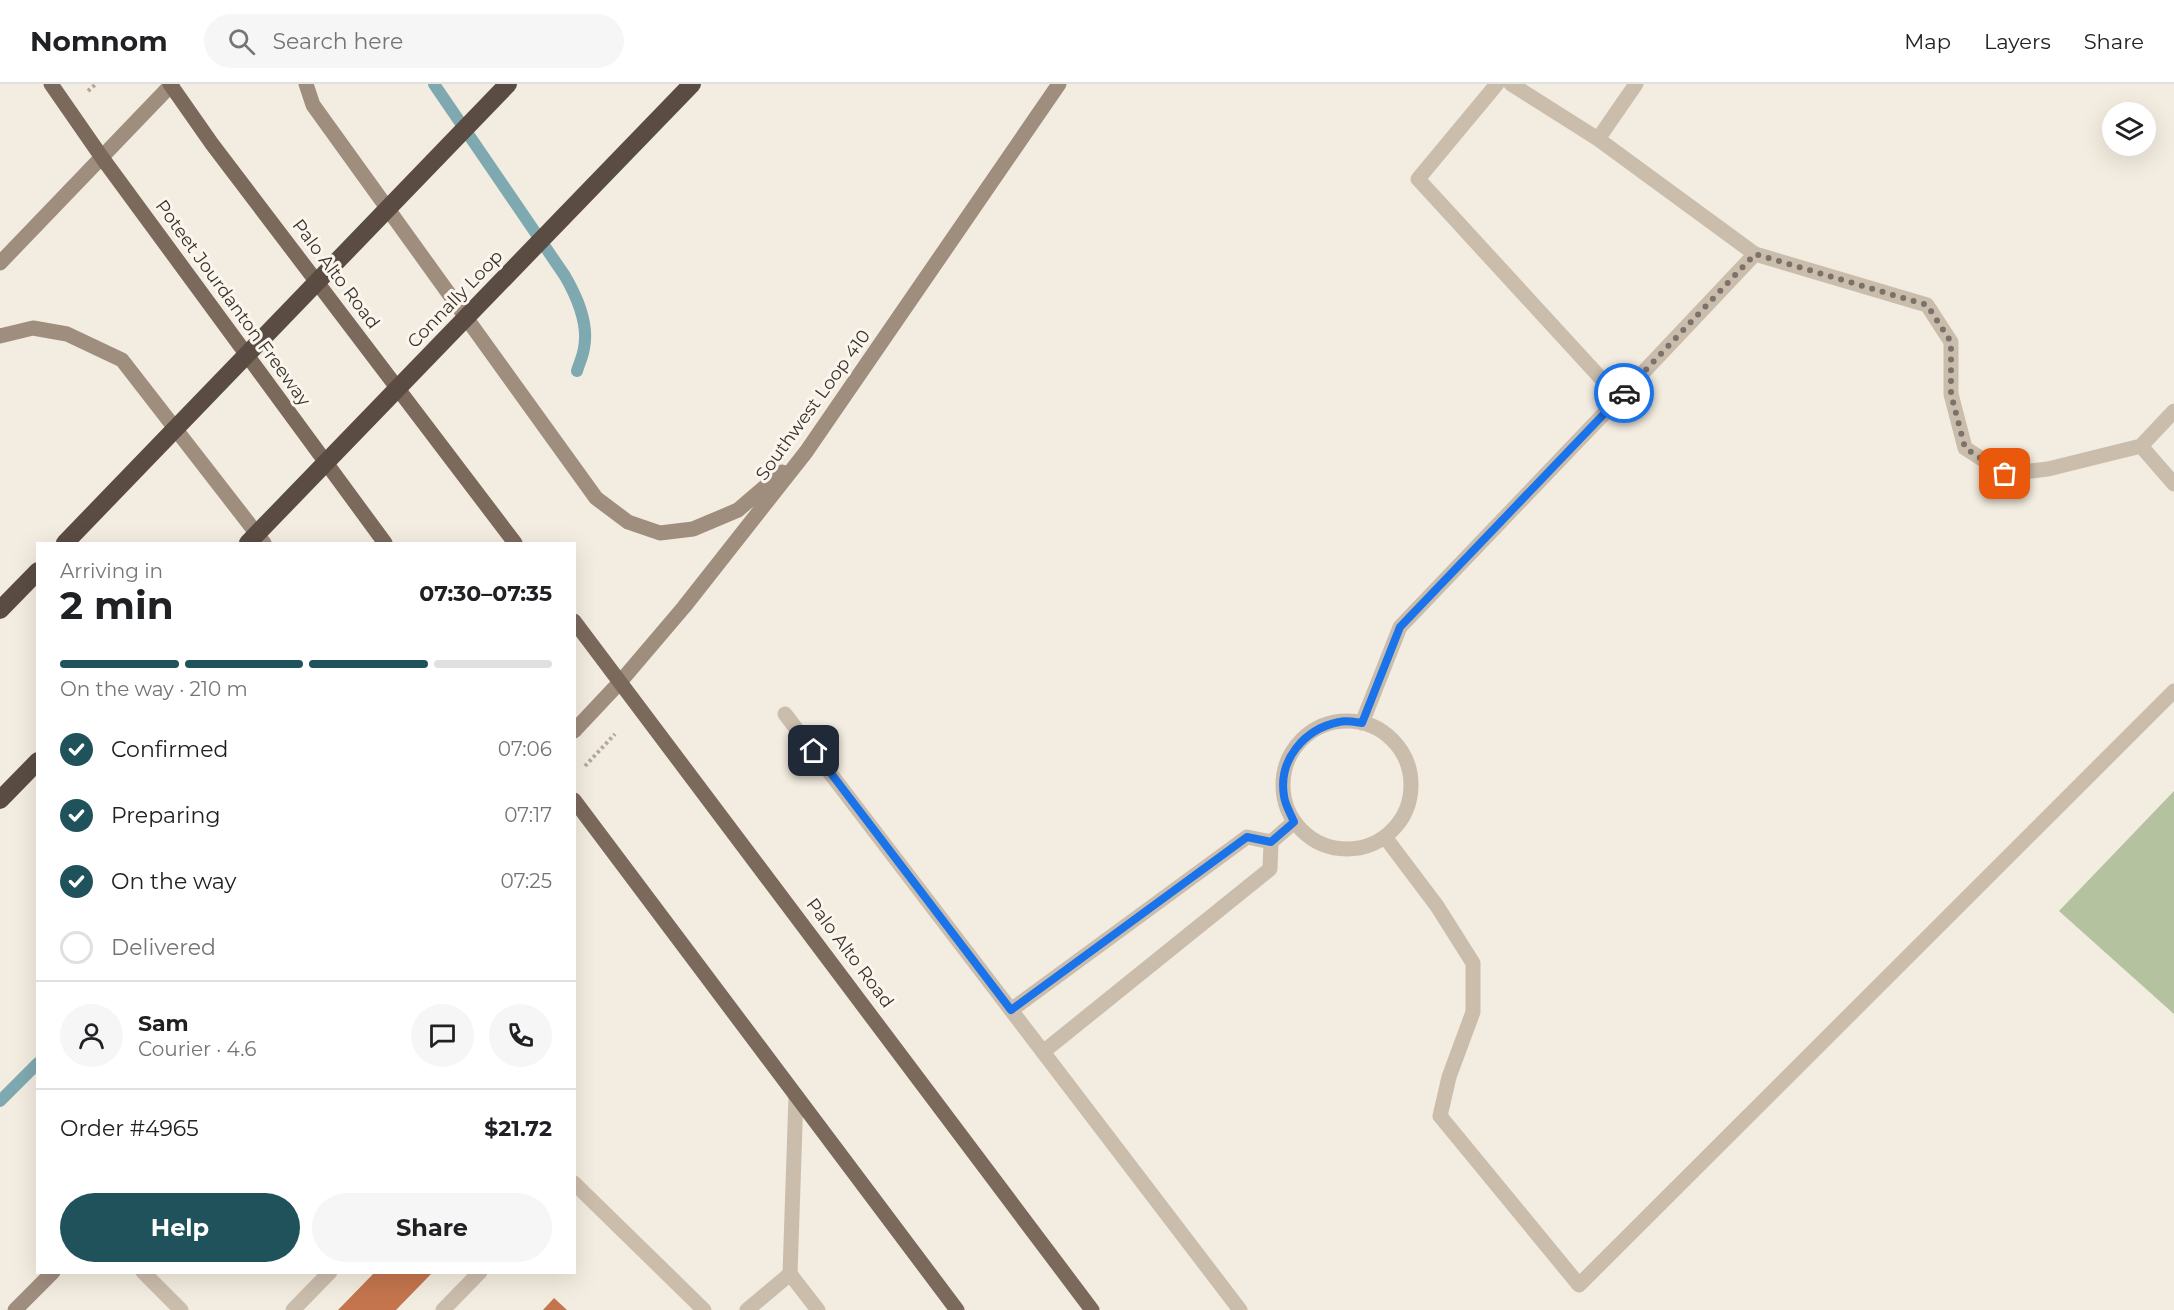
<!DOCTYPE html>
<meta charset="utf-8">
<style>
body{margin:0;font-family:Montserrat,sans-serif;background:#f6f6f6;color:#202124;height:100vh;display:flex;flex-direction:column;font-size:22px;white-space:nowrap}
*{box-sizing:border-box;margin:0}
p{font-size:20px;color:#757577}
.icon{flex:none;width:33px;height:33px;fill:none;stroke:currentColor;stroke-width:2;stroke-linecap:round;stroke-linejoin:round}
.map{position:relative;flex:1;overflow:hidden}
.sheet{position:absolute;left:36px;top:458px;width:540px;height:732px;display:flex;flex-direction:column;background:#fff;border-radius:0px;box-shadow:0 6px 24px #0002}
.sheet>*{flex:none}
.buttons{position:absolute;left:2102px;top:18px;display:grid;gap:12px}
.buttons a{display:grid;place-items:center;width:54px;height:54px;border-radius:50%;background:#fff;box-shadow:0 6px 24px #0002;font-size:30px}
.pin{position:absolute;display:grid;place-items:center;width:51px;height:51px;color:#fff;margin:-26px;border-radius:12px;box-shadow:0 3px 9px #0006}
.courier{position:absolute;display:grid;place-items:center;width:60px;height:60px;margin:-30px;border:4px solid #1a73e8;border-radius:50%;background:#fff;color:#222;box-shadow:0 2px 8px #0007}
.headline em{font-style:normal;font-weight:700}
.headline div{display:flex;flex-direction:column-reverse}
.headline{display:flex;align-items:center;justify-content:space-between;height:102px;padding:0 24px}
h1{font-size:39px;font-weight:700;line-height:45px}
.bar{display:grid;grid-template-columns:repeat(4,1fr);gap:9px 6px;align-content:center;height:72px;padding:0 24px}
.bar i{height:8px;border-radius:4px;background:#e0e0e0}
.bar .active{background:#20525b}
.bar p{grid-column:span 4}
.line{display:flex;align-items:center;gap:15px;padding:0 24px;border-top:2px solid #e0e0e0}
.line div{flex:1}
.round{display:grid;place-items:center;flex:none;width:63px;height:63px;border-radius:32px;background:#f6f6f6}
ol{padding:0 24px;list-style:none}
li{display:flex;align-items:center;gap:18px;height:66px}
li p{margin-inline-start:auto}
li .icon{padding:6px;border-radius:50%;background:#20525b;color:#fff;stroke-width:4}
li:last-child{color:#757577}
li i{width:33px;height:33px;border:3px solid #e0e0e0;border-radius:50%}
.action{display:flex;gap:12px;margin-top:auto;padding:12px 24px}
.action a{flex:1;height:69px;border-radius:36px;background:#20525b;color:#fff;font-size:24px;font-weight:700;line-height:69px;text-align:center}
.action a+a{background:#f6f6f6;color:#202124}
header{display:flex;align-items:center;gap:36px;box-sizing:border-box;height:84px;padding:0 30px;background:#fff;border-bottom:2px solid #e0e0e0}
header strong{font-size:28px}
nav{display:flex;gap:33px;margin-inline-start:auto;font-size:21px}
.search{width:420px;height:54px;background:#f6f6f6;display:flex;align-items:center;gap:15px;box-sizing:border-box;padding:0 21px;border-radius:33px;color:#757577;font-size:22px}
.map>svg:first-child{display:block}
.green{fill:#b4c2a0}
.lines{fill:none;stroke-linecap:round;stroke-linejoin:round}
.stream{stroke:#7fa9b0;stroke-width:12}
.building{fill:#c4754d}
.path{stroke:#b7a796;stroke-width:4;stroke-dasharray:3 3;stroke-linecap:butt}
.lane{stroke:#cbbdac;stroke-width:15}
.street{stroke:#cbbdac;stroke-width:15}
.secondary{stroke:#9f8d7d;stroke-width:15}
.primary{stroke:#7b695c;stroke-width:15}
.highway{stroke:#5a4c42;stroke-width:18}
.done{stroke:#7b726a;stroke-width:6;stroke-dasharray:0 10.8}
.route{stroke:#1a73e8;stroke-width:8}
.labels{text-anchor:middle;stroke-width:6;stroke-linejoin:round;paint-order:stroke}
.street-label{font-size:18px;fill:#3a312b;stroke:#faf5ed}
</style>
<header>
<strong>Nomnom</strong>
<div class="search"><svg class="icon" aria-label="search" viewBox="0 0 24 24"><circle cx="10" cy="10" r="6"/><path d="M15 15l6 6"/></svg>Search here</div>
<nav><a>Map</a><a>Layers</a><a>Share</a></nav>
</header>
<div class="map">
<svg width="2174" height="1226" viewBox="0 0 2174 1226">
<rect width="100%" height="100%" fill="#f3ece0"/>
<path class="green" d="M2174,707V930L2059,827Z"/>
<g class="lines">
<path class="stream" d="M434,0L565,192C577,213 589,239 584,264C583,272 579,280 577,287
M0,1017L38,979"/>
</g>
<path class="building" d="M375,1188H433L396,1226H338Z
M554,1214L567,1226H543Z"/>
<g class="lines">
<path class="path" d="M88,7L96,0
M585,682L615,650"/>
<path class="lane" d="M1511,0L1598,55L1636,0
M1598,55L1755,170
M1619,314L1755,170L1927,221L1951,258V310L1965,364L2005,390L2048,385L2141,362L2174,400
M2141,362L2174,327
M1283 701a64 64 0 1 1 128 0a64 64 0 1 1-128 0Z
M1362,639L1400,543L1619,314L1418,95L1497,0
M1385,753L1437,822L1473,879V928L1449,993L1440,1032L1579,1201L2174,607
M1011,926L1247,753L1271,758
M1043,968L1270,785L1271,758L1294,738
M574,1099L704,1226
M143,1188L181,1226
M293,1226L330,1188
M443,1226L480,1188
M747,1226L790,1190"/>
<path class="street" d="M785,630L1240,1226
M796,1012L790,1190L818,1226"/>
<path class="secondary" d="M306,0L313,21L596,414L628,438L660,449L693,445L738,426L782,388
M0,179L172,0
M0,252L33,244L67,250L122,276L264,459
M574,647L621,597L684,523L806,368L1059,0
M15,1226L53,1188"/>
<path class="primary" d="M51,0L103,75L385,459
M170,0L212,60L515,459
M574,537L1092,1226
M574,716L957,1226"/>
<path class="highway" d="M65,459L508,0
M248,459L692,0
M0,526L38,487
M0,716L38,677"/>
</g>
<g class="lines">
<path class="done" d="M1624,309L1755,170L1927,221L1951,258V310L1965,364L2005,390"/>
<path class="route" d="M814,667L1011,926L1247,753L1271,758L1294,738C1291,730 1285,721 1284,712C1278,676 1304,645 1339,638C1346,636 1355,638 1362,639L1400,543L1624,309"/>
</g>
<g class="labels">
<g class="street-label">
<text transform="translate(336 190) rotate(53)" y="6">Palo Alto Road</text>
<text transform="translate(455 215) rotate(-46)" y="6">Connally Loop</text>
<text transform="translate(233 219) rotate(54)" y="6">Poteet Jourdanton Freeway</text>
<text transform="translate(813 321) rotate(-54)" y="6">Southwest Loop 410</text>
<text transform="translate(850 869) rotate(53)" y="6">Palo Alto Road</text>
</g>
</g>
</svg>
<div class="buttons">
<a><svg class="icon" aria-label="layers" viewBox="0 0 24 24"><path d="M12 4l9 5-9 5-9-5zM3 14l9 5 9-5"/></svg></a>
</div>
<div class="pin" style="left:2005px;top:390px;background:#ea580c"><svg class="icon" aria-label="bag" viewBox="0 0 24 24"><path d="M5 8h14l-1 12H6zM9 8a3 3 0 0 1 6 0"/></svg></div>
<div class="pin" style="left:814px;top:667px;background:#1f2937"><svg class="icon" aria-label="home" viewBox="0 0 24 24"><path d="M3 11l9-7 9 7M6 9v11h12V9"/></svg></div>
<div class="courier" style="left:1624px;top:309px"><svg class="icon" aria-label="car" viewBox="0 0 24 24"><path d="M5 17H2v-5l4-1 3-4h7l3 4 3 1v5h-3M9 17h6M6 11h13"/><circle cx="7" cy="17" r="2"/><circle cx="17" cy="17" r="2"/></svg></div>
<section class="sheet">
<div class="headline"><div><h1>2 min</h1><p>Arriving in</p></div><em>07:30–07:35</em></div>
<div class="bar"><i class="active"></i><i class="active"></i><i class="active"></i><i></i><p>On the way · 210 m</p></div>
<ol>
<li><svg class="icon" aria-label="check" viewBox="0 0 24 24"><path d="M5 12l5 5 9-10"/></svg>Confirmed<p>07:06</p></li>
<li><svg class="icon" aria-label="check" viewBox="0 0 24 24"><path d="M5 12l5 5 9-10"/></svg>Preparing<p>07:17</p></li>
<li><svg class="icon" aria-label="check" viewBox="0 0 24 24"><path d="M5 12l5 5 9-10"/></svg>On the way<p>07:25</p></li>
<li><i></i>Delivered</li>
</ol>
<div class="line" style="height:108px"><a class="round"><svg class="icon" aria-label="person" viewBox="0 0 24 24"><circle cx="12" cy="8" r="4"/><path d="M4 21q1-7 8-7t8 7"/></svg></a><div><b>Sam</b><p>Courier · 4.6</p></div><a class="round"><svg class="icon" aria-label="chat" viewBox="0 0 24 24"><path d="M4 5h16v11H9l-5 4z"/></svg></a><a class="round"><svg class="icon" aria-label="phone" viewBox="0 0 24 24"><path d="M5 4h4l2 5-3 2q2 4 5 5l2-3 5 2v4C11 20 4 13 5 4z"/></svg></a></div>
<div class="line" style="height:78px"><div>Order #4965</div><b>$21.72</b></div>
<div class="action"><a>Help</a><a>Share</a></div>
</section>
</div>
